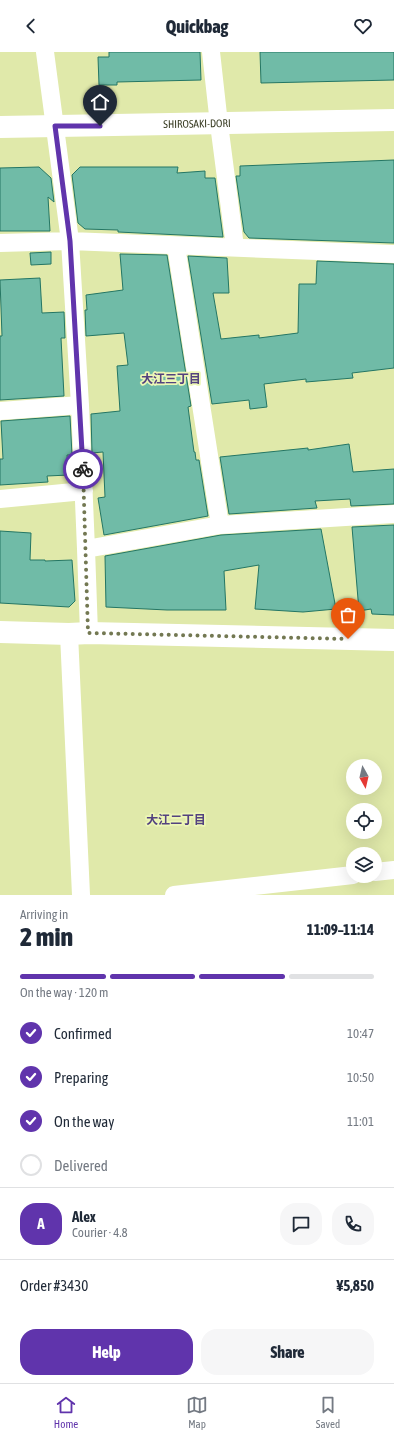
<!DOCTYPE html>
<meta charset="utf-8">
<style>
body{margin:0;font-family:"Asap Condensed","Noto Sans JP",sans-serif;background:#f6f6f7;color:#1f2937;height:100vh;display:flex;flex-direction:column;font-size:15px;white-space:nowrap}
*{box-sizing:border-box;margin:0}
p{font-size:13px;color:#747a83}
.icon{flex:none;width:22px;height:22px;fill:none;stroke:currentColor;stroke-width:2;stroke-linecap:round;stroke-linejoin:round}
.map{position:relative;height:843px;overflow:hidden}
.drawer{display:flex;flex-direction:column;background:#fff;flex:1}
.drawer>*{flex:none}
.needle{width:26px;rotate:172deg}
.buttons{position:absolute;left:346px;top:707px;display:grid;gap:8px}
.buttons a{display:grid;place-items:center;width:36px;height:36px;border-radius:50%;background:#fff;box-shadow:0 4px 16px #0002;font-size:20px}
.pin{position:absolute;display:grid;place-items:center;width:34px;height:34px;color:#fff;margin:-41px -17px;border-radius:50% 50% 50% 0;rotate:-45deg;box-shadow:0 0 4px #0007}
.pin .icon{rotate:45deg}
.courier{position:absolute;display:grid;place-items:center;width:40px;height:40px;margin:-20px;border:3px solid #6034ac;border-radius:50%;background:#fff;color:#222;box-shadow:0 1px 5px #0007}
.head em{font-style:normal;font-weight:800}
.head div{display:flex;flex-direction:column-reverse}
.head{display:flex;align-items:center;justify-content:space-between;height:68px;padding:0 20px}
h1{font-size:26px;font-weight:800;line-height:30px}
.bar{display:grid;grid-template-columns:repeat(4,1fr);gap:6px 4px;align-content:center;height:48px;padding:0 20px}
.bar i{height:5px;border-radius:3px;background:#e0e1e3}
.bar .current{background:#6034ac}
.bar p{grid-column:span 4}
.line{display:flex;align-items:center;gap:10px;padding:0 20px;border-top:1px solid #e0e1e3}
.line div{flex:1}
.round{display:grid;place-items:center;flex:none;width:42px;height:42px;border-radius:16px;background:#f6f6f7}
ol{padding:0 20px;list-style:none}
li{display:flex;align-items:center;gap:12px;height:44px}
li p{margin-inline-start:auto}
li .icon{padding:4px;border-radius:50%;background:#6034ac;color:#fff;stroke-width:4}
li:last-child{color:#747a83}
li i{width:22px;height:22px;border:2px solid #e0e1e3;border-radius:50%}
.action{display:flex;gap:8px;margin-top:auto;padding:8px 20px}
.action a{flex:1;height:46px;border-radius:16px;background:#6034ac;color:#fff;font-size:16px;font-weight:800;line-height:46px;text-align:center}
.action a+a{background:#f6f6f7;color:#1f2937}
header{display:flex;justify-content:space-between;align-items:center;height:52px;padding:0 20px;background:#fff;font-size:18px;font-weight:800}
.tabs{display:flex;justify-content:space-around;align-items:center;height:56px;border-top:1px solid #e0e1e3;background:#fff;font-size:11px;color:#747a83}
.tabs a{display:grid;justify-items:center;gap:2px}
.tabs .current{color:#6034ac}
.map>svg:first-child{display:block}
.building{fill:#70bba7;stroke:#247664}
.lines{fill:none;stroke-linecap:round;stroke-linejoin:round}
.street{stroke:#fff;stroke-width:18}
.secondary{stroke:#fff;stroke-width:22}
.done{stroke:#737852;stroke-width:4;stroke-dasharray:0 7.2}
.route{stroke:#6034ac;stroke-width:5}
.labels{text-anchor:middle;stroke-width:3.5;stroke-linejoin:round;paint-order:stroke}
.street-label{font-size:11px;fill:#383b22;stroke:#edf7b6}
.neighbourhood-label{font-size:12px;font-weight:bold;fill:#53427f;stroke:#edf7b6}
</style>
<header><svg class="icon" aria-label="back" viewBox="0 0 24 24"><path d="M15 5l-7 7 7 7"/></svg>Quickbag<svg class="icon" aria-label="heart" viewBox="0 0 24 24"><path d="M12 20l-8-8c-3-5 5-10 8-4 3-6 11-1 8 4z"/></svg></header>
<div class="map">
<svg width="394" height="843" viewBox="0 0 394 843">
<rect width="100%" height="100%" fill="#e0e9aa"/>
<path class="building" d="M109,0H200L201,28L117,30V33H99L98,5H109Z
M260,0H394V28L261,31Z
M394,108V191L249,186L244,180L236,124H240V114Z
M39,115L51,126L54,150L48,145L50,179H0V116Z
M80,115H178L177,121L205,119V126H215L223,185L118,180V178L85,177L78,171L72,123Z
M51,200V212L31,213L30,201Z
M120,202L167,203L191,354L188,355L194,400H195L196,408H199L208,464L104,483L98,446L105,445L103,400L92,401L91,362L120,359L117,314L128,313L124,281L86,284L85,258H87L86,243L123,238Z
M188,204L227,206L229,241H213L221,287L259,283V286L298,281L299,232H316L317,209L394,212V316L352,321L353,326L306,330V327L264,332L267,355L250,357L249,348L212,352Z
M40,226L42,261L64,260L65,286H61L64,344L0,348V284H2L0,228Z
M70,364L72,403H67L69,423L47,424L48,430L0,433V407H3L1,369Z
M349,392L353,420L394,417V452L351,454L350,447L315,449L317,456L229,462L220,405L308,396V398Z
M394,473V563L372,562L371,557L359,559L352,475Z
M321,477L336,557L303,560L255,557L259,513L224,519L226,558H167L106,555L105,504L221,483Z
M0,479L31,481L30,508H45V509L72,508L75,549L69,555L0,551Z"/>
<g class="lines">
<path class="street" d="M45,0L70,189L80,353L86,497L89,581
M211,0L219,72L235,195
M0,191L70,189L394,202
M176,194L220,473
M0,359L80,353
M0,447L84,439
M86,497L220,473L394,462
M69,582L81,843
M375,820L394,818
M174,843L353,823"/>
<g class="secondary">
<path id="s1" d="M0,75L394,68"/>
<path d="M0,580L69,582L89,581L394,588"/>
</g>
</g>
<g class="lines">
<path class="done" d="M83,417L88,581L348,587"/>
<path class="route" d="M83,417L70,189L55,74H100"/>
</g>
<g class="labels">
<g class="street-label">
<text dy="4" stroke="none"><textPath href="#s1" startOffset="197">SHIROSAKI-DORI</textPath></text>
</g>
<g class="neighbourhood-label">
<text x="171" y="331">大江三丁目</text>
<text x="176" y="772">大江二丁目</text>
</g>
</g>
</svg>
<div class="buttons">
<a><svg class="needle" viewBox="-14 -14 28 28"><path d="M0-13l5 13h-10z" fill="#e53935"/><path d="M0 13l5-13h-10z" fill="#747a83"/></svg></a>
<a><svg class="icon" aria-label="locate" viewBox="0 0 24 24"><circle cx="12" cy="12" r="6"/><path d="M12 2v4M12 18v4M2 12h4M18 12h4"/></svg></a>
<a><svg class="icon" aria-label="layers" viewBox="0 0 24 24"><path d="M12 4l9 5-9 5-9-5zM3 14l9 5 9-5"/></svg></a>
</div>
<div class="pin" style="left:348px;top:587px;background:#ea580c"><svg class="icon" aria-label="bag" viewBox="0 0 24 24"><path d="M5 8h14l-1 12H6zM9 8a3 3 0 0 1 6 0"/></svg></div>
<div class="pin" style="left:100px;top:74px;background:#1f2937"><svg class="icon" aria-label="home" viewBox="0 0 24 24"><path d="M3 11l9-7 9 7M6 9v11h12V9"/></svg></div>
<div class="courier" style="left:83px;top:417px"><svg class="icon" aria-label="bike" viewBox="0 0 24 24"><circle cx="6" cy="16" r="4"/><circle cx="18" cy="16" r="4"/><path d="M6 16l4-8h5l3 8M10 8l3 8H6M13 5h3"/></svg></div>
</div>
<section class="drawer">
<div class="head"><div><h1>2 min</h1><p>Arriving in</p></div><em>11:09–11:14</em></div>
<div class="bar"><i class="current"></i><i class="current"></i><i class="current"></i><i></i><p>On the way · 120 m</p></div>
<ol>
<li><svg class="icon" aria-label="check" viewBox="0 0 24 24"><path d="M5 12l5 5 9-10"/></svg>Confirmed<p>10:47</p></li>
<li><svg class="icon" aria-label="check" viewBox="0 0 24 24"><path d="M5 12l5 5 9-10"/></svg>Preparing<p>10:50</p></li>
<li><svg class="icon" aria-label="check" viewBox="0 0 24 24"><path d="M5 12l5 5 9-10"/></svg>On the way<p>11:01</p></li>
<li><i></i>Delivered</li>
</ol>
<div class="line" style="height:72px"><b class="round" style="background:#6034ac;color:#fff">A</b><div><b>Alex</b><p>Courier · 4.8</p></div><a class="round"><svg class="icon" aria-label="chat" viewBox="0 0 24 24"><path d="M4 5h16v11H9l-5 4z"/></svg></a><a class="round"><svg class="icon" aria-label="phone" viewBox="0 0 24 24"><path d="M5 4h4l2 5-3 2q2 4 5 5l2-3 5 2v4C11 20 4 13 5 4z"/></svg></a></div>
<div class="line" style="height:52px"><div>Order #3430</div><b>¥5,850</b></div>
<div class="action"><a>Help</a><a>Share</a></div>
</section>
<nav class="tabs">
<a class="current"><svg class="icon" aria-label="home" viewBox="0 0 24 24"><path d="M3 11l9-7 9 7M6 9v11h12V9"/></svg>Home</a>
<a><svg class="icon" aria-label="map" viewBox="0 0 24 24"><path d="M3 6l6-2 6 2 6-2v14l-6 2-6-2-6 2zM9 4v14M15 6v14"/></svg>Map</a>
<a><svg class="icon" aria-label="saved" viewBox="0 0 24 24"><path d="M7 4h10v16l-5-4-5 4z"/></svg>Saved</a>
</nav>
